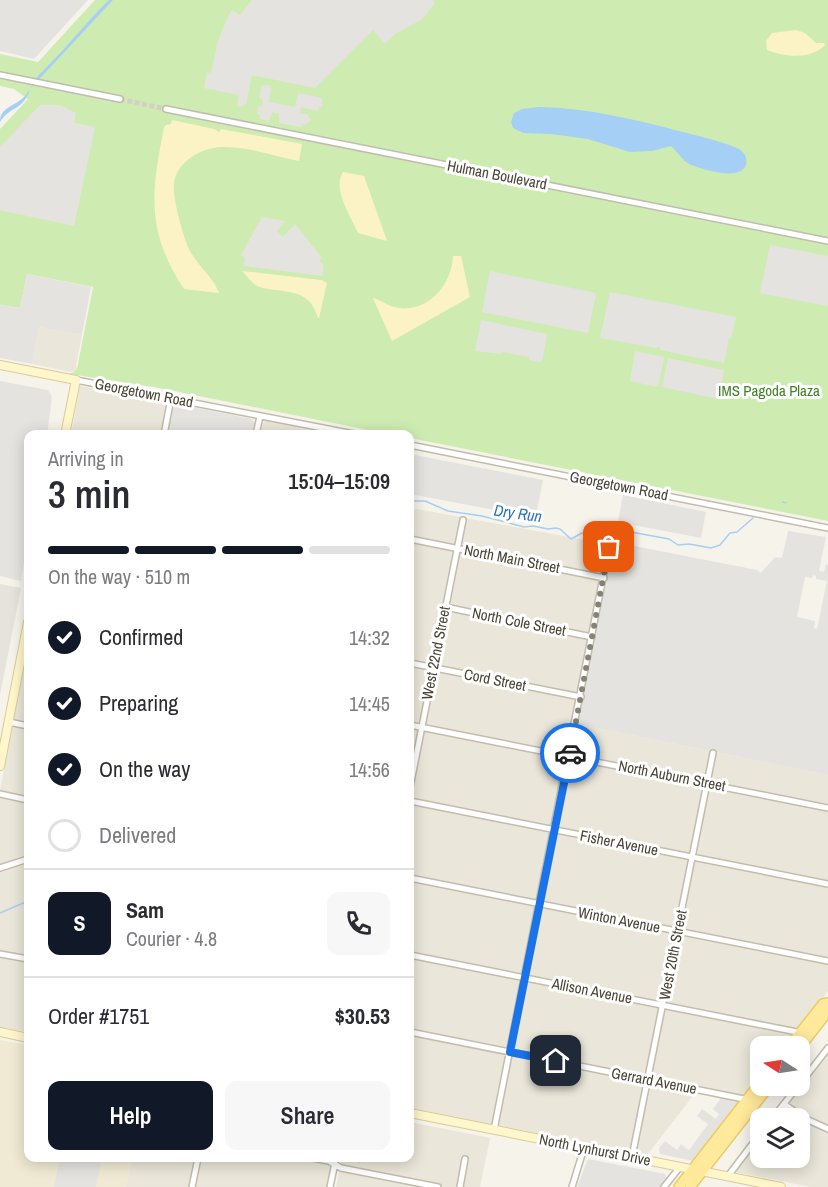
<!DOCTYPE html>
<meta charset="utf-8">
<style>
body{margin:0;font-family:"Archivo Narrow",sans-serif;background:#f7f7f7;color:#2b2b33;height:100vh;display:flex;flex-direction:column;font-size:22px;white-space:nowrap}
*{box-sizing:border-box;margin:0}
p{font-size:20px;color:#7c7c81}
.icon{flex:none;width:33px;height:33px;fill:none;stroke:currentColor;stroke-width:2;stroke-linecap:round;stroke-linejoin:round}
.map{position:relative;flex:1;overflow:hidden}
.details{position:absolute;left:24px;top:430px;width:390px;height:732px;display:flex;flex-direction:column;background:#fff;border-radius:12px;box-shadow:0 3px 15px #0003}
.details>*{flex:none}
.needle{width:39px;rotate:282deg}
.buttons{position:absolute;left:750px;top:1036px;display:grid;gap:12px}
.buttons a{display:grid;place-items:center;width:60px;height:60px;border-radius:12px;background:#fff;box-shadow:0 3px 15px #0003;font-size:30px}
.pin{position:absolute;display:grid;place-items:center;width:51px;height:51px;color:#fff;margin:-26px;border-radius:12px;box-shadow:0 3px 9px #0006}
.courier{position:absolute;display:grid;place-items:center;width:60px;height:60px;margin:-30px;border:4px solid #1a73e8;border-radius:50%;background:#fff;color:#222;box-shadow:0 2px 8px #0007}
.headline em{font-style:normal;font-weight:600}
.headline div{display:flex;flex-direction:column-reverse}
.headline{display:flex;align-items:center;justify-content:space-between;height:102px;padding:0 24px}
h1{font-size:39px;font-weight:600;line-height:45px}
.bar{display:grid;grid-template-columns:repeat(4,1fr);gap:9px 6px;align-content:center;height:72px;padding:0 24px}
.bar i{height:8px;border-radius:4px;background:#e1e1e2}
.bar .selected{background:#111827}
.bar p{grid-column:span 4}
.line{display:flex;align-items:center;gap:15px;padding:0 24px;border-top:2px solid #e1e1e2}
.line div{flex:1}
.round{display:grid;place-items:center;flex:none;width:63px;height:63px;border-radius:12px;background:#f7f7f7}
ol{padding:0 24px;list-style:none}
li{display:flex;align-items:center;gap:18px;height:66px}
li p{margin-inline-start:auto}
li .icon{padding:6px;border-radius:50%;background:#111827;color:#fff;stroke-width:4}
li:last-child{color:#7c7c81}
li i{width:33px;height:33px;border:3px solid #e1e1e2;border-radius:50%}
.cta{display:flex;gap:12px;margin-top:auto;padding:12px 24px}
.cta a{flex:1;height:69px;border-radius:12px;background:#111827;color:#fff;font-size:24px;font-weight:600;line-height:69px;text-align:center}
.cta a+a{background:#f7f7f7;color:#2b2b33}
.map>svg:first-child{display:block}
.residential{fill:#eae6d9}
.industrial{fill:#e6e2dc}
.education{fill:#f0ead4}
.green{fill:#ceecb2}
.sand{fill:#fbf3c6}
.parking{fill:#e5e3df;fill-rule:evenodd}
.water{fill:#a5cff5}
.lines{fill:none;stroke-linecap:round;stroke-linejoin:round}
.stream{stroke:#a5cff5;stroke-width:1.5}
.minor-tunnel{stroke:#d4d0c7;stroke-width:5;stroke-dasharray:5 2.5;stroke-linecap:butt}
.minor-casing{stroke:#c2bcac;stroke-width:8}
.secondary-casing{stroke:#d8cb99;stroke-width:10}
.primary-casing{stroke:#ebcc64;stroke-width:12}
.minor{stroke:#fff;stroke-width:5}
.secondary{stroke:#fff6cc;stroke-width:8}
.primary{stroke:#ffe99b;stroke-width:9}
.done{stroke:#878277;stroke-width:6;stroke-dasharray:0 10.8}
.route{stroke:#1a73e8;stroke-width:8}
.labels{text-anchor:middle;stroke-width:6;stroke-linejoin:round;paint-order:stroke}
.street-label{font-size:15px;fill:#4b4538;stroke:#fff}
.park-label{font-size:15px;fill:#428226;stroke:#fff}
.water-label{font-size:16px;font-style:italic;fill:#2975bf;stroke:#fff}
</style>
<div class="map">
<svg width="828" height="1187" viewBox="0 0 828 1187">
<rect width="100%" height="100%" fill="#f6f3eb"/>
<path class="residential" d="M39,327L82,335L76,366L77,369L71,372L32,364Z
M80,386L168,401L161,435H71Z
M264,420L317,432L316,435H260Z
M417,509L607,544L572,723L828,775V991L784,1047H760V1076L745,1096L700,1087L647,1155L410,1108V510Z
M28,647V1032L0,1027V790Z
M828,1053V1187H812L734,1172L760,1138V1158H800V1119H776Z
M410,1122L490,1138L480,1187H336L342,1158H410Z
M132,1158H333L327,1187H126Z"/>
<path class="industrial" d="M0,584L21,588L0,695Z"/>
<path class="education" d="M0,1040L28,1045V1158H132L126,1187H0Z"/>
<path class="green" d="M95,0H828V521L410,438V435H393L154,387L70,374L77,369L93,287L27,274L20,308L0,305V129L28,99L14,89L0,86V54L38,62Z"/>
<path class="sand" d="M796,30L805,33L816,43H824L825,45C811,60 785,57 767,50L766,41L772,33Z
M172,120L214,129L219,132L221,129L302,144L299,161C274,156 246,146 221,147C201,148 176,162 174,184C172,197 183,235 188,247C196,265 213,276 219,293L184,289C146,231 151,193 164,128L166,125L171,124Z
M343,172L364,176L387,241L358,233C351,216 332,190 343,172Z
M453,256H461L470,297L392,341L373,298C381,300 389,307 399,308C429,312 452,284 453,256Z
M242,271L321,280L327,283L319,318H318C309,286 284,294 260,287C253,285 247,276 242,271Z"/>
<path class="parking" d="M0,0H88L34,59L0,51Z
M252,0H434V5L421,20L395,34L385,44L373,30L315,88L252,75L246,104L241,107L237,106L239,95L204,88L207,72L211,73L218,41L228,16L232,10L240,15Z
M262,85L271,86L269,102L295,107L298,93L322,98V107H319L318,111L301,107L300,113L309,115L308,117L311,119L305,125L302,123L301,127L279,123V114L272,112L269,121L260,119V115L257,114L258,106L262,107L263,100L259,98Z
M40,105H60L76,113L74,123L95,127L74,226L0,210V147Z
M262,217L285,221L277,231L283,237L295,224L322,258L319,260L324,266L322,276L244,266L245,258L241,255Z
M770,245L828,256V306L760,293Z
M490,271L596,293L588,333L482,312Z
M27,274L91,287L82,335L39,327L32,364L0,358V305L20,308Z
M610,292L736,317L731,339L729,338L724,363L660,350V346L657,348L600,338Z
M481,320L547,334L542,362L529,360V357L503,352L502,354L475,351Z
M635,351L664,357L658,387L630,381Z
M668,358L724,370L719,399L662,387Z
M0,381L48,390L52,397L47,435H28V538L21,581L0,576Z
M177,404L252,419L255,424L253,435H167L172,407Z
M410,454L543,480L536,515L532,517L410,494Z
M623,495L706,512L701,538L618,522Z
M788,531L826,537L819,571L824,572L826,564L828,565V775L577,724L614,542L757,570L761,573L775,557L782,558ZM813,575L816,576V579L827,581L817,629L814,628L815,621L797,617L805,577L812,578Z
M721,1098L740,1101L694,1161L660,1154L659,1148L665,1141L677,1150L681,1144L689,1150L708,1124L697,1116L702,1109L716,1119L719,1114L713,1109Z
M60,1158H102L96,1187H54Z
M588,1159L665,1174L666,1177H669L662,1187H577Z"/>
<path class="water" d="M109,0H113L30,89C24,110 10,106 0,122C0,107 14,107 24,97C29,93 33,82 39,75C50,63 61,53 71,41C84,27 95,13 109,0Z
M539,107C587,108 633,119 679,131C698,136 718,140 737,148C749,153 751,170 735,173C723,175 702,169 691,165C682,161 678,152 671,146L652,151L630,152L588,139L551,134L523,133L513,128L511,122L514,113L522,109Z"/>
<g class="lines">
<path class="stream" d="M410,501H425L448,511L482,516L524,527L533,526L548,529L556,528L560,529L571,539L582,533L593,536L620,531L631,532L669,539L678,545L689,544L711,548L720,545L730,533L737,532L753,518
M783,502L786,503
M0,913L28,901"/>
<path class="minor-tunnel" d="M120,99L166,109"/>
<defs>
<path id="minor" d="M0,75L120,99
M166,109L828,241
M76,380L359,435
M164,435L171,398
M256,435L260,416
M410,445L828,528
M410,539L604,578
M445,607L592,637
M410,663L581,697
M9,722L28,726
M410,725L828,808
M410,787L463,520
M0,794L28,800
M410,801L828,884
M0,868L28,859
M410,878L828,961
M0,954L28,959
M410,955L802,1033
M410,1032L749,1100
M800,1084L828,1048
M784,1104L806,1119L828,1129
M772,1119L798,1086
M494,1130L609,547
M632,1157L713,753
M312,1158L329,1161L341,1168L438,1187
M728,1176L760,1134
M192,1187L198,1158
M330,1187L336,1158
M460,1187L465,1159
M572,1187L584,1148
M664,1187L680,1167"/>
<path id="secondary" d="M0,365L76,380L65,435
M0,766L28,622
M0,1032L28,1038
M410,1113L781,1187"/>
<path id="primary" d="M789,1047L823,1004L828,1003
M800,1047L828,1011
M679,1187L760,1083
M690,1187L769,1086"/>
</defs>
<use href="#minor" class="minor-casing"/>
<use href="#secondary" class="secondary-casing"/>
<use href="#primary" class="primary-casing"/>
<use href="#minor" class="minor"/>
<use href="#secondary" class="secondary"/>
<use href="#primary" class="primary"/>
</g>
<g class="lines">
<path class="done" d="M570,753L609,547"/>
<path class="route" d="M556,1061L510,1052L570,753"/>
</g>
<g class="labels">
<g class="street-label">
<text transform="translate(497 175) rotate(11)" y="5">Hulman Boulevard</text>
<text transform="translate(144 393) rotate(11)" y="5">Georgetown Road</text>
<text transform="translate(619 486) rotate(11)" y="5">Georgetown Road</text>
<text transform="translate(512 559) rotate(11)" y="5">North Main Street</text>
<text transform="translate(519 622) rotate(11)" y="5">North Cole Street</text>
<text transform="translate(436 653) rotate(-79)" y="5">West 22nd Street</text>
<text transform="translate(495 680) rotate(11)" y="5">Cord Street</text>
<text transform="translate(672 776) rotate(11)" y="5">North Auburn Street</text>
<text transform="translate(619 843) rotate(11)" y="5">Fisher Avenue</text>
<text transform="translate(619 920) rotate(11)" y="5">Winton Avenue</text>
<text transform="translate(673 955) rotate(-79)" y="5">West 20th Street</text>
<text transform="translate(592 991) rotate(11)" y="5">Allison Avenue</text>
<text transform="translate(654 1081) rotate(11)" y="5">Gerrard Avenue</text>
<text transform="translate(595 1150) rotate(11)" y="5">North Lynhurst Drive</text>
</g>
<g class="park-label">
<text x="769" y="396">IMS Pagoda Plaza</text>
</g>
<g class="water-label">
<text transform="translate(518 513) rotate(8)" y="6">Dry Run</text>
</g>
</g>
</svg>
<div class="buttons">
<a><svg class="needle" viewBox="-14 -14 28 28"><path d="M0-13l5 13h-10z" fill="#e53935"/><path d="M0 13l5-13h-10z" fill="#7c7c81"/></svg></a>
<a><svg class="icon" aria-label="layers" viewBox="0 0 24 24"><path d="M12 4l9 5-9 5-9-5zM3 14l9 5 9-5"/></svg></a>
</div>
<div class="pin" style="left:609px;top:547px;background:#ea580c"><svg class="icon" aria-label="bag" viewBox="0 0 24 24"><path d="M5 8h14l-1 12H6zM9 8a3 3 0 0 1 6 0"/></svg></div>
<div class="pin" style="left:556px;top:1061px;background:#1f2937"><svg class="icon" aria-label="home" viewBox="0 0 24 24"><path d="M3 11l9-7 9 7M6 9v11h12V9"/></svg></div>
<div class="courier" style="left:570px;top:753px"><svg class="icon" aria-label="car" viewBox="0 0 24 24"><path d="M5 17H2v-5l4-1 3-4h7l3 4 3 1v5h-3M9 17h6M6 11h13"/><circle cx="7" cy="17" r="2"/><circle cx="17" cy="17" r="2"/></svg></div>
<section class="details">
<div class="headline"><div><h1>3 min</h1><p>Arriving in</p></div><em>15:04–15:09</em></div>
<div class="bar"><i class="selected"></i><i class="selected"></i><i class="selected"></i><i></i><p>On the way · 510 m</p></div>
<ol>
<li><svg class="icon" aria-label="check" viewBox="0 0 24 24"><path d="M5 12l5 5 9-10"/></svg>Confirmed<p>14:32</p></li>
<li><svg class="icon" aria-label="check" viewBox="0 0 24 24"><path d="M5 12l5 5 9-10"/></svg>Preparing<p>14:45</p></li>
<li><svg class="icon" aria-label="check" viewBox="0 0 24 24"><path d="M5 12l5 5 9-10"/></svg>On the way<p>14:56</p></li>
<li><i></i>Delivered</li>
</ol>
<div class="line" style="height:108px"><b class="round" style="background:#111827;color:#fff">S</b><div><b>Sam</b><p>Courier · 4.8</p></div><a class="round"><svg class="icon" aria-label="phone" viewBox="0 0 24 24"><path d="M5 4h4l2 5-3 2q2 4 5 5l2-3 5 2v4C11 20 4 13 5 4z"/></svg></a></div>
<div class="line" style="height:78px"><div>Order #1751</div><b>$30.53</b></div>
<div class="cta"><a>Help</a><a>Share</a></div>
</section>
</div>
